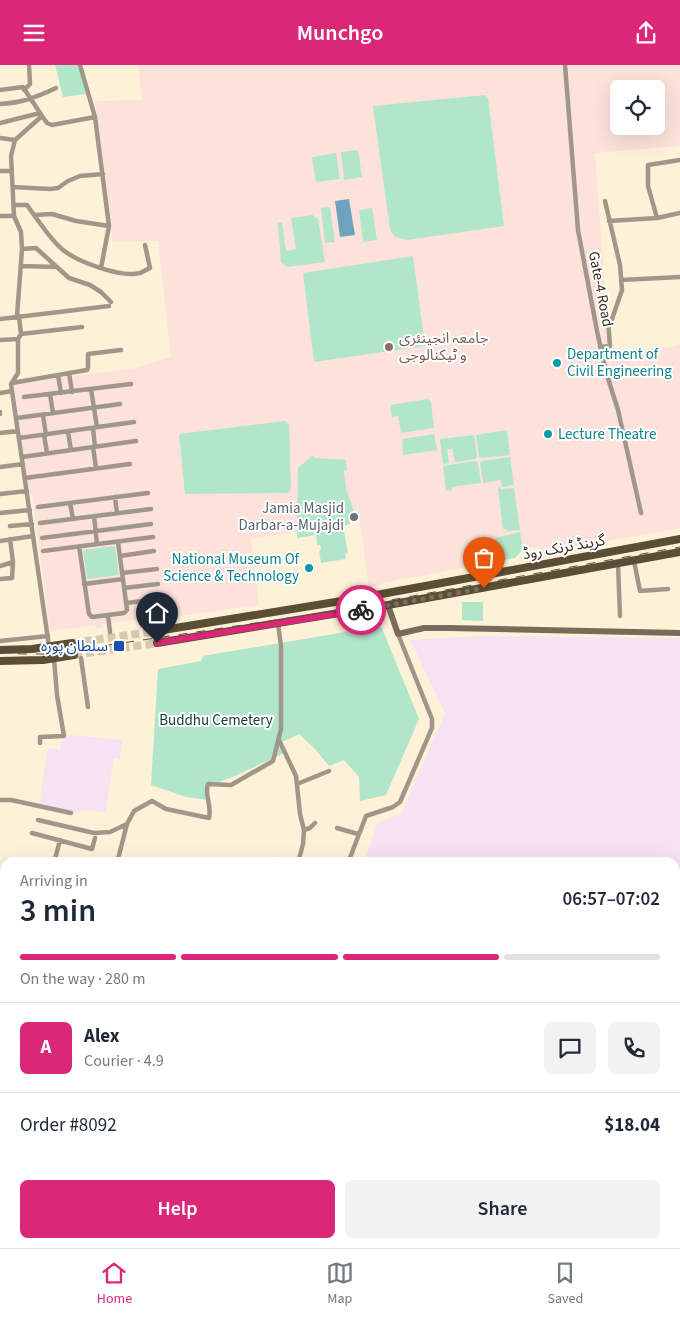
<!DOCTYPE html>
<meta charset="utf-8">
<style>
body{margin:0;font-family:"Source Sans 3","Noto Sans Arabic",sans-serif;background:#f2f2f3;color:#1f2937;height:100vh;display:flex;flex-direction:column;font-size:19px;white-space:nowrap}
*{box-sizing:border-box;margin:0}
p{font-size:16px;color:#747a83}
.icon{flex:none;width:28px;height:28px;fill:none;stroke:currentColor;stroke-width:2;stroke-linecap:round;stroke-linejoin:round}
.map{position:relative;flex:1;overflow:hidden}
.details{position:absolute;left:0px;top:792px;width:680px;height:391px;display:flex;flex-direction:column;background:#fff;border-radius:15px 15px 0 0;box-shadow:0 5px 20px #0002}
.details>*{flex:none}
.fabs{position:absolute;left:610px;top:15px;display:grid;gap:10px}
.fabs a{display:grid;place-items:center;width:55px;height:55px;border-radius:8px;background:#fff;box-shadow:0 5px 20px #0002;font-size:25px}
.pin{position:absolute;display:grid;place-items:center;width:42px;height:42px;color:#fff;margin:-51px -21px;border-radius:50% 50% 50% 0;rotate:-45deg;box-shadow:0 0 5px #0007}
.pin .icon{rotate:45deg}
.courier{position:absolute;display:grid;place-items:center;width:50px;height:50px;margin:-25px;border:4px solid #db2777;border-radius:50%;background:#fff;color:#222;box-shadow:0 1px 6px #0007}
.summary em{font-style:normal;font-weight:600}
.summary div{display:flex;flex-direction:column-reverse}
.summary{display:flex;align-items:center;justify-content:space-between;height:85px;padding:0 20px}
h1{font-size:32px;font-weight:600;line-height:38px}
.bar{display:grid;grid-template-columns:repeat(4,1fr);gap:8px 5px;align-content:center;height:60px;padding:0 20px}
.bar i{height:6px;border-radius:4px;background:#e0e1e3}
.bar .selected{background:#db2777}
.bar p{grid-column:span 4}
.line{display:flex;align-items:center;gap:12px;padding:0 20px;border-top:1px solid #e0e1e3}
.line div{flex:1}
.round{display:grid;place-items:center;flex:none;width:52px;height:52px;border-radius:8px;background:#f2f2f3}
.button{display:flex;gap:10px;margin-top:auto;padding:10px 20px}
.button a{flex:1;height:58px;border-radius:8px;background:#db2777;color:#fff;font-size:20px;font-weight:600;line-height:58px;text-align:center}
.button a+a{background:#f2f2f3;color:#1f2937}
header{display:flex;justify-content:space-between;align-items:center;height:65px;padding:0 20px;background:#db2777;color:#fff;font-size:22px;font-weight:600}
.menu{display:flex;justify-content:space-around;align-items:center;height:70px;border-top:1px solid #e0e1e3;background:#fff;font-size:14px;color:#747a83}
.menu a{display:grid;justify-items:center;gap:2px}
.menu .selected{color:#db2777}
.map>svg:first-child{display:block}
.industrial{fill:#f6e2f2}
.education{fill:#fce2db;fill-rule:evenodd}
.green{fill:#b2e6cb}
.water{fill:#6fa2bc}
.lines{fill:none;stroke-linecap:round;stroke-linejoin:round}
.primary-tunnel{stroke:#d4cab2;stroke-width:8;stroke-dasharray:8 4;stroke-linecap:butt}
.street{stroke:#a0978a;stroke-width:4.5}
.secondary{stroke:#786b59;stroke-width:6}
.primary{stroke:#5c4d37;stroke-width:8}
.rail{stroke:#585142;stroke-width:1;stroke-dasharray:9 9;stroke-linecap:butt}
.done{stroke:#78705e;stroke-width:5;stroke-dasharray:0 9}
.route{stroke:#db2777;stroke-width:6}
.education-dot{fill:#8d6e63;stroke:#fff;stroke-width:2}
.culture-dot{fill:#0f9aa8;stroke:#fff;stroke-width:2}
.worship-dot{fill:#6b7280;stroke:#fff;stroke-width:2}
.transit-dot{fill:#1a4fb4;stroke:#fff;stroke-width:2}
.labels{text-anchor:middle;stroke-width:4;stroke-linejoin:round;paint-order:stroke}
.street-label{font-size:15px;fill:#302a1d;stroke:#fff}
.education-label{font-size:15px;fill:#785e54;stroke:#fff;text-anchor:start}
.culture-label{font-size:15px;fill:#0d838f;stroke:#fff;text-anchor:start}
.worship-label{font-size:15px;fill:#5b616d;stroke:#fff;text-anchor:end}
.transit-label{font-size:15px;fill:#164399;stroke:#fff;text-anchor:end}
.park-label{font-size:15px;fill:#143e2c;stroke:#fff}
</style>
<header><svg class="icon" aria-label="menu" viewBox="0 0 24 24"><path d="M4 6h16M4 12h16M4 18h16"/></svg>Munchgo<svg class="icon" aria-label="share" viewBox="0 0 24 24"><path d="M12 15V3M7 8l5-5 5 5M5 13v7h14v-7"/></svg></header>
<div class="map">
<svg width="680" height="1183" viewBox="0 0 680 1183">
<rect width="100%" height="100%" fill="#fdf2d7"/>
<path class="industrial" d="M481,571L680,573V1126L675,1124V798L364,797L378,757L401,749L445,648L410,575Z
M70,670L122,675L120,694L114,693L105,747L84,745L71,748L39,741L48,683L60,685L61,678Z
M5,959V1092L0,1088V960Z
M675,1140L680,1141V1183H628L632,1179H675Z
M155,1179H366L365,1183H163Z"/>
<path class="education" d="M138,0H680V81L595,88L610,294L680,280V463L547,487L536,482L522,485L515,493L382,518L383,520L369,522L358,445L351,446L341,460L251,474L259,540L166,553L165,551L103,559V563H96V560L50,566L32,429H29L14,319L136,303L171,292L158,176L113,177L95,36L142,35ZM619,24H656V61H619Z"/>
<path class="green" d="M55,0H79L86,29L63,32Z
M485,30L488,33L504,161L407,175L395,172L390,165L373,41Z
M358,85L362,112L344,115L341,87Z
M336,88L340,114L316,117L312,92Z
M330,142L335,177L325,178L321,143Z
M372,143L377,175L363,177L359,145Z
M313,150L314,153H318L325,197L287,202L281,197L278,158L282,157L286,186L296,184L291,153Z
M413,191L425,281L314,297L303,208Z
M428,334L431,337L434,363L401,368L398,351L392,352L390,340Z
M285,356L289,359L291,425L288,428L185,429L179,369Z
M507,365L510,390L481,393L479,392L476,370Z
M434,369L437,385L403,390L402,374Z
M474,370L477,392L475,394L455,397L452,384H447L449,398L443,399L440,374Z
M312,391L315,393L346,395L347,405L344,406L346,423L354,447L352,448L351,453H349L350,459L343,461L348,488L345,489L346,494L321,498L319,486L321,485L320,480H317L316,470L297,473L298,403Z
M510,392L514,420L502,422L501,415L483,418L480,398L482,396Z
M475,396L478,398L481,418L452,422V425L446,426L443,401Z
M500,422L501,424L514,423L520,465L507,466V464H503L498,423Z
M520,467L523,484L515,493L499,496L495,473Z
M115,481L119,510L87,514L83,485Z
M462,537H483V556L462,555Z
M381,561L419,654L386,730L360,736L359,712L344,695L329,701L315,684L299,669L280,678L284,688L233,712L208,721L209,735L186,732L151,720L158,604L201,596L203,591Z"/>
<path class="water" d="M349,134L355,170L340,172L335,136Z"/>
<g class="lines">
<path class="primary-tunnel" d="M72,578L157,566
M74,590L157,578"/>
<path class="street" d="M80,0L95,52L109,161L101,203
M565,0L578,165L597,266L606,307L618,345L641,448
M0,25L23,22L42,51L15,75L11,91L14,151L21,167L22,184L17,251
M24,25L30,19L29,0
M0,39C21,38 37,32 56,23
M42,51L47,58L52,60L95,52
M0,58L40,48
M0,73L15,75
M0,106H12
M13,122L50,124L58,123L68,116L80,111L103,109
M14,140H27L34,150L52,149L76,156L109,161
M34,150C43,162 51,175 63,185C78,197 121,213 140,208C143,207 147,204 150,203L145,180
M0,151H14
M657,153L648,121V100L680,95
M609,156L657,153L680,148
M22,184L36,183L69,213L90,220L101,227L111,237
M21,201L57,202
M621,215L680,212
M19,251L21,269
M0,254L109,241
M0,275L18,274
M600,282L610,281L608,255L612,254L622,225L620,200L605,136
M69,308L72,327
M58,310L61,328
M12,318L87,305L88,303V289L121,285
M91,324L97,362
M0,328L12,326
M50,329L53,348
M24,332L131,319
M0,347V349
M43,350L46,370
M17,353L120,339
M93,363L95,382
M68,367L71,385
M0,368L18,366
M44,370L47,388
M19,373L134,357
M93,382L96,403
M22,392L136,376
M0,402L23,399
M25,413L130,399
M0,429L27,426
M115,432L117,448
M70,438L73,454
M38,442L148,428
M0,448L30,445
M94,451L97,479
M40,458L151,444
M10,461L32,459
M42,473L151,459
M0,476L33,471
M79,481L89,549L92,552L124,548L127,545L118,477
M43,486L153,472
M120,491L154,486
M634,496L640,526L668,524
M618,499L620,551
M0,501L13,497L10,474
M122,508L157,504
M0,514L12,513L13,497
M84,519L123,514
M124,523L158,519
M126,538L160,534
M108,550L110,567
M0,576L48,571
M49,581L11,319L18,308V274L21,269L82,262
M81,593L88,642
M279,675L296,711L300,749L304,765L303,779L298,798
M40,678V672L64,671L57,630L54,594
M297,719L329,706
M0,735H11L71,748
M38,755L94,768L110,767L127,759
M337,763L358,769
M304,765L310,763L315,758
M32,768L92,784L95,773
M274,794L285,798
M54,798L60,775
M117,798L127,759L134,746L152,736L166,744L209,753C212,738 204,731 208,719L231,720L273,696L281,664V581L278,559
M348,798L366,751L393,742L400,737L432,663V654L398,569
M0,818L5,873
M0,919L5,903
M419,1183L420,1179"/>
<path class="secondary" d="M388,540L398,569L424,563H449L680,568
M2,831H5
M675,1135L680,1137
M601,1183L605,1179"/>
<path class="primary" d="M157,566L360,533L680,474
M157,578L388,540L680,487
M0,585L32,584L72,578
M0,596L43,595L74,590"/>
<path class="rail" d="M0,587L21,589H48L183,569L309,550L680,482
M0,1107L5,1112
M0,1130L5,1134
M0,1143L5,1148
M675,1159L680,1160
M30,1179L35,1183
M52,1179L57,1183
M64,1179L69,1183
M85,1179L90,1183
M100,1179L105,1183
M182,1179L196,1183"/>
</g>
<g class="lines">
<path class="done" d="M361,545L484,523"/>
<path class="route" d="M157,578L361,545"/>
</g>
<circle class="education-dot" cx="389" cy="282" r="5"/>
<g class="culture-dot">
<circle cx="557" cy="298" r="5"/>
<circle cx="548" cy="369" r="5"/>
<circle cx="309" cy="503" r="5"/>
</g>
<circle class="worship-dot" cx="354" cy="452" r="5"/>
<rect class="transit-dot" x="113" y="575" width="12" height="12" rx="2.5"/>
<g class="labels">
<g class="street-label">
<text transform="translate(601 224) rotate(79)" y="5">Gate-4 Road</text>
<text transform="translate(564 482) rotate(-10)" y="5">گرینڈ ٹرنک روڈ</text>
</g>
<g class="education-label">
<text x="399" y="278">جامعہ انجینئری<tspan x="399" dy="17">و ٹیکنالوجی</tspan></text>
</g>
<g class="culture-label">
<text x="567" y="294">Department of<tspan x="567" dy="17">Civil Engineering</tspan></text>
<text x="558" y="374">Lecture Theatre</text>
<text x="299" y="499" text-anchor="end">National Museum Of<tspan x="299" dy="17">Science &amp; Technology</tspan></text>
</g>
<g class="worship-label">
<text x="344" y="448">Jamia Masjid<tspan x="344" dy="17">Darbar-a-Mujajdi</tspan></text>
</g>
<g class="transit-label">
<text x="108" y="586">سلطان پورہ</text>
</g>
<g class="park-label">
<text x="216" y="660">Buddhu Cemetery</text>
</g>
</g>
</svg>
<div class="fabs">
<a><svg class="icon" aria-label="locate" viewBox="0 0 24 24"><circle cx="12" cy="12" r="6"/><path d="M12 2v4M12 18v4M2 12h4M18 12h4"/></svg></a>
</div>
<div class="pin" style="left:484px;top:523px;background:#ea580c"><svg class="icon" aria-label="bag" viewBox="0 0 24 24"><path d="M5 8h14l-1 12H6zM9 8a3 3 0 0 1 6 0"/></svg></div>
<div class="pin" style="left:157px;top:578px;background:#1f2937"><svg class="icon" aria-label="home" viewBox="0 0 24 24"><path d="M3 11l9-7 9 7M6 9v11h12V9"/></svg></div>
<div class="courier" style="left:361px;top:545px"><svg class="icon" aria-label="bike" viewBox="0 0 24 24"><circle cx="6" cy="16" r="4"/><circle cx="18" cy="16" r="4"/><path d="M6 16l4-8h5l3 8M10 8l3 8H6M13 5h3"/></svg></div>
<section class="details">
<div class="summary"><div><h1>3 min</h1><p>Arriving in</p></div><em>06:57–07:02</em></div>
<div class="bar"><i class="selected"></i><i class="selected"></i><i class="selected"></i><i></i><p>On the way · 280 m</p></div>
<div class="line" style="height:90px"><b class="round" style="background:#db2777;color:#fff">A</b><div><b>Alex</b><p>Courier · 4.9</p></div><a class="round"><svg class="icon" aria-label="chat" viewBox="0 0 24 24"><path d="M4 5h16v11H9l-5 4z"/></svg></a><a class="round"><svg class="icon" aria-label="phone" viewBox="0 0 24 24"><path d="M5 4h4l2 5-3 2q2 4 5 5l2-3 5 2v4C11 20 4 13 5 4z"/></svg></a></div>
<div class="line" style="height:65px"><div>Order #8092</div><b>$18.04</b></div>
<div class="button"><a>Help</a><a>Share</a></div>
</section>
</div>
<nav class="menu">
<a class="selected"><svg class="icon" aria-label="home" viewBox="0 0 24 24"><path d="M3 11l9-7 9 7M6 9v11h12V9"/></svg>Home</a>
<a><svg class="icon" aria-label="map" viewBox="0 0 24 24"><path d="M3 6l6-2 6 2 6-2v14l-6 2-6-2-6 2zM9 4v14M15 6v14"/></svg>Map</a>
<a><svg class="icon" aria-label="saved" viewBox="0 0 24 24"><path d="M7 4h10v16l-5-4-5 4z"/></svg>Saved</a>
</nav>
